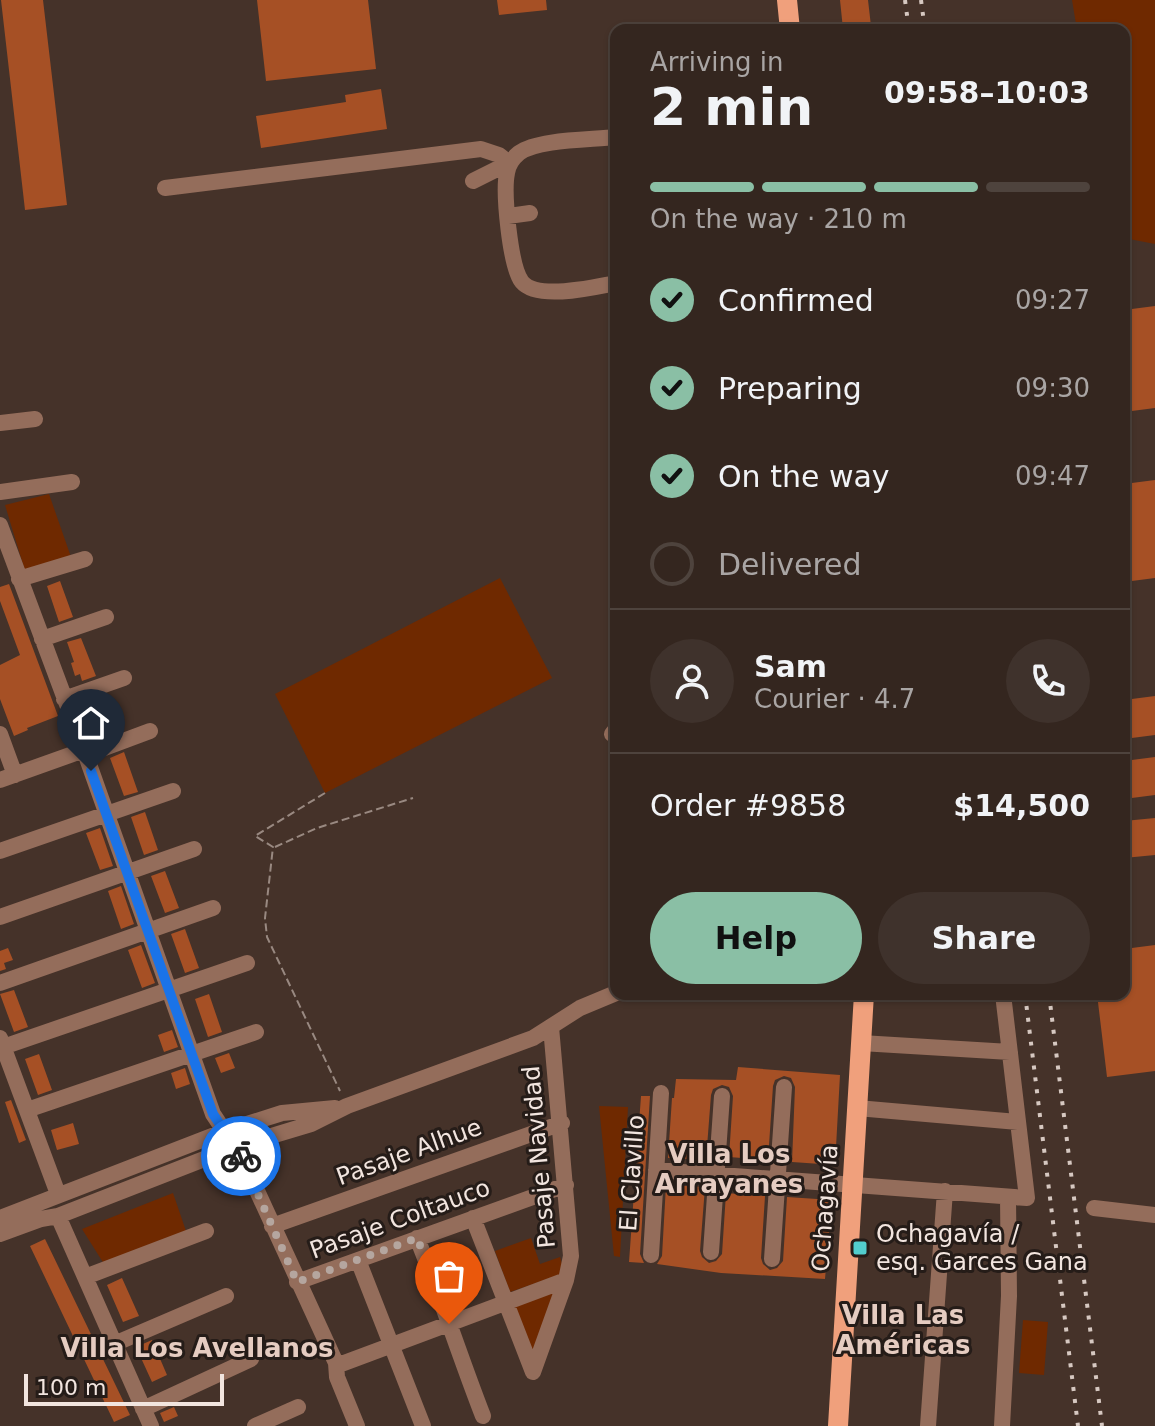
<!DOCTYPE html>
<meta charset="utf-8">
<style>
body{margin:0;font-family:"DejaVu Sans",sans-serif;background:#3f322c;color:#f1f3f6;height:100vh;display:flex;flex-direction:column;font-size:30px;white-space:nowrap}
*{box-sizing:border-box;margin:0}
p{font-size:26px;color:#a9a5a4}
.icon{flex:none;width:44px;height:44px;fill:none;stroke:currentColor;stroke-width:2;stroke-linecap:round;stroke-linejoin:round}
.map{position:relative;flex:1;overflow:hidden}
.drawer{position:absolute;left:610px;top:24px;width:520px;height:976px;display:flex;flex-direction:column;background:#34261f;border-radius:16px;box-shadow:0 2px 6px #0004,0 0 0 2px #4e433d}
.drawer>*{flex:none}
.scale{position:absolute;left:24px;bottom:20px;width:200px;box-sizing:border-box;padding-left:8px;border:4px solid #f2e5df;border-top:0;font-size:22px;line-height:28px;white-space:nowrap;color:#f2e5df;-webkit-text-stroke:6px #251c18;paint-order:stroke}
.pin{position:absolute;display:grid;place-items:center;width:68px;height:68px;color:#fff;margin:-82px -34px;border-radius:50% 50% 50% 0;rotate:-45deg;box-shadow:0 0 8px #0007}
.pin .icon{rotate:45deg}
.courier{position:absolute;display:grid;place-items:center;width:80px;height:80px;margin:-40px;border:6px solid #1a73e8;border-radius:50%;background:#fff;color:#222;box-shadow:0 2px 10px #0007}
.overview em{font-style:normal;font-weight:700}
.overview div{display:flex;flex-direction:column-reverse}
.overview{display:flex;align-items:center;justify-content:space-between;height:136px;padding:0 40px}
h1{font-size:52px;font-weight:700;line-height:60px}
.bar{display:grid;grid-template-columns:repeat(4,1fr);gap:12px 8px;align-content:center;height:96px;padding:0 40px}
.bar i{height:10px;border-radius:6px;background:#4e433d}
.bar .current{background:#8abfa5}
.bar p{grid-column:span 4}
.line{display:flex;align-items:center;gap:20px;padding:0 40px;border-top:2px solid #4e433d}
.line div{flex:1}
.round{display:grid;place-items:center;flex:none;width:84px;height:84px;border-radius:42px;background:#3f322c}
ol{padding:0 40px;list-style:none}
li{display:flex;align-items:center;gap:24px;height:88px}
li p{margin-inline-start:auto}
li .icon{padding:8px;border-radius:50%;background:#8abfa5;color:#111;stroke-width:4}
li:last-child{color:#a9a5a4}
li i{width:44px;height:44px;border:4px solid #4e433d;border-radius:50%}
.cta{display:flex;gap:16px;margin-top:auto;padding:16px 40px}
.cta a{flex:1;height:92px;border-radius:48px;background:#8abfa5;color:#111;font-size:32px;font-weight:700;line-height:92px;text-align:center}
.cta a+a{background:#3f322c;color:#f1f3f6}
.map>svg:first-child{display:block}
.green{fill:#6f2900}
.building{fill:#a65025}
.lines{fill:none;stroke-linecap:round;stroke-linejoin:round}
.path{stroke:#998981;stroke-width:2;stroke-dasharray:8 4;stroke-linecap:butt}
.minor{stroke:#946d5b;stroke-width:16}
.major{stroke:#f0a07c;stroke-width:20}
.rail{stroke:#d6c8c1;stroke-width:4;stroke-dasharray:4 8;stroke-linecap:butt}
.done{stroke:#b5a69f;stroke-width:8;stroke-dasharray:0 14.4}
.route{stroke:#1a73e8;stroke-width:10}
.poi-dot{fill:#52cdcd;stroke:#251c18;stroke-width:3}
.labels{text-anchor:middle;stroke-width:6;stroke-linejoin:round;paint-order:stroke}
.street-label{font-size:24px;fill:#f2e5df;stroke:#251c18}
.poi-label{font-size:24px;fill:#f2e5df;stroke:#251c18;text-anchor:start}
.neighbourhood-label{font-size:26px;font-weight:bold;fill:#e5ccc1;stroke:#251c18}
</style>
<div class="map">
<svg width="1155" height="1426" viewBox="0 0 1155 1426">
<rect width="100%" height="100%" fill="#453229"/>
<path class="green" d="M1072,0H1155V244L1124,238V30H1077Z
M49,494L71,557L25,571L5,505Z
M500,578L552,678L325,793L275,694Z
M599,1106L628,1107L620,1257L614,1256Z
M173,1193L186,1231L104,1264L82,1229Z
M531,1238L540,1264L560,1257L565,1273L510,1292L495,1251Z
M556,1291L533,1357L514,1306Z
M1023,1320L1048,1322L1044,1375L1019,1373Z"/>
<path class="building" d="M1,0H43L67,205L25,210Z
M257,0H368L376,69L266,81Z
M497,0H546L547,10L499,15Z
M840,0H868L871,26L843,29Z
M381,89L387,129L261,148L256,116L346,102L345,95Z
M1155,306V408L1124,412V310Z
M1155,480V578L1124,582V484Z
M60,581L73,617L59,622L47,586Z
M9,584L58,716L27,728L28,730L14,736L0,699V665L20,655L0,601V587Z
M81,638L96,676L82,681L80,674L75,676L71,663L74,662L67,642Z
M1155,696V735L1124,739V700Z
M104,697L117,732L103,737L90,702Z
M124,752L138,792L124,796L110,758Z
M1155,757V795L1124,799V761Z
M145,812L158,850L144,855L131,817Z
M1155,818V855L1124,858V821Z
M100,828L113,866L100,870L86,833Z
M165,871L179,908L165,913L151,876Z
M121,886L134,924L121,929L108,891Z
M185,929L199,968L185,973L171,934Z
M141,945L155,983L142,988L128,950Z
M1155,945V1071L1107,1077L1097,994H1124V949Z
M8,948L13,960L4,963L6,969L0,971V951Z
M14,990L28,1027L14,1032L0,994Z
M209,994L222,1032L208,1037L195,999Z
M172,1030L178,1047L164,1052L158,1035Z
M229,1053L235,1068L221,1073L215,1058Z
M39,1054L52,1090L38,1095L25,1059Z
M738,1067L840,1075L835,1165L792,1162L795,1087L791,1078L784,1076L775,1080L773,1086L768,1160L729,1157L733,1096L729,1087L722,1085L713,1089L711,1095L706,1160L668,1158L672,1098H674L676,1079L736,1080Z
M185,1068L190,1084L176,1089L171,1073Z
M641,1096H650L640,1254L644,1263L629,1262Z
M11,1100L26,1140L19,1143L5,1102Z
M73,1123L79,1144L57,1150L51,1130Z
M666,1185L705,1187L700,1251L702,1257L709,1263L716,1261L722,1254L726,1193L765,1196L761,1258L763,1264L770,1270L777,1268L783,1261L787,1197L832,1200L825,1279L721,1273L657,1264L662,1256Z
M45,1239L130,1415L114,1422L30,1246Z
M122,1278L139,1316L123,1322L107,1285Z
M152,1340L167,1375L152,1382L136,1347Z
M174,1407L178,1416L164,1422L160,1413Z"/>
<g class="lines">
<path class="path" d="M325,793L255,836L273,847L265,918L267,937L340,1091
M275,847L317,828L413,798"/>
<path class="minor" d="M165,188L481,149L499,155L509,163L473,181
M508,216L530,213
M611,284C591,288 537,300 522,282C510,267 503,192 507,173C508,165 513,158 519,153C538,139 592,140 616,137
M0,423L35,419
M0,492L72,482
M0,525L84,750L213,1114L242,1158L336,1363L337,1377L357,1426
M19,579L85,559
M42,639L106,617
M64,699L124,678
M0,734L15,775
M612,734L616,729
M0,780L84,750H99L150,731
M0,851L173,791
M0,917L194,849
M0,983L213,908
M0,1038L58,1194
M861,1043L1010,1052
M3,1047L247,963
M857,1108L1018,1122
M27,1110L256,1032
M656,1170L1027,1198L1003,994
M1094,1208L1155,1215
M58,1216L151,1426
M0,1218L225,1131L282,1113L335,1108
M473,1218L533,1372
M272,1226L562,1123
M0,1234L41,1219L58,1216L235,1147L311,1124L347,1106L533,1038L580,1008L616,993
M417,1238C441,1297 460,1357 483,1416
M711,1252L722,1096
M651,1255L661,1093
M772,1259L784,1087
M358,1260L423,1426
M85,1277L206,1231
M297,1282L566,1185
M114,1344L226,1296
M336,1363H344L566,1280
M533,1372L566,1280L571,1256L551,1027
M143,1409L251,1359
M255,1426L298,1407
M928,1426L945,1191
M1002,1426L1009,1296L1008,1197"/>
<path class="major" d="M787,0L790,30
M838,1426L864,994"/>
<path class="rail" d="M905,0L909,30
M921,0L925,30
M1025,994L1078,1426
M1049,994L1102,1426"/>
</g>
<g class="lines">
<path class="done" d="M241,1156L297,1282L417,1238L445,1307L449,1324"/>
<path class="route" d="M91,771L213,1114L241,1156"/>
</g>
<rect class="poi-dot" x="852" y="1240" width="16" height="16" rx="4"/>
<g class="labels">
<g class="street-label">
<text transform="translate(409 1152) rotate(-20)" y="8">Pasaje Alhue</text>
<text transform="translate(539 1157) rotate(-95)" y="8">Pasaje Navidad</text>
<text transform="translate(632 1173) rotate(-86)" y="8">El Clavillo</text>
<text transform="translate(825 1208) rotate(-86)" y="8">Ochagavía</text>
<text transform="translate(400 1219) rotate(-20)" y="8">Pasaje Coltauco</text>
</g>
<g class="poi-label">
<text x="876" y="1242">Ochagavía /<tspan x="876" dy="28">esq. Garces Gana</tspan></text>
</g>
<g class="neighbourhood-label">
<text x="729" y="1163">Villa Los<tspan x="729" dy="30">Arrayanes</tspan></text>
<text x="903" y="1324">Villa Las<tspan x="903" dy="30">Américas</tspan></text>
<text x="197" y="1357">Villa Los Avellanos</text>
</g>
</g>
</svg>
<div class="scale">100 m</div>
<div class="pin" style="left:449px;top:1324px;background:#ea580c"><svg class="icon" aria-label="bag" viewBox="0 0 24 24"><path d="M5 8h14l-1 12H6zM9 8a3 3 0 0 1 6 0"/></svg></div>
<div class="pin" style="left:91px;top:771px;background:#1f2937"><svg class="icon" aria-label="home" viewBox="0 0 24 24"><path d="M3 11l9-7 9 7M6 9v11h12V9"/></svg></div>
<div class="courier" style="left:241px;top:1156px"><svg class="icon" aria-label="bike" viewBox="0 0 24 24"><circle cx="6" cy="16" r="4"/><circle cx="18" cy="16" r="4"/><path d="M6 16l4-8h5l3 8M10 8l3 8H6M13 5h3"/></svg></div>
<section class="drawer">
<div class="overview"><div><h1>2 min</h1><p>Arriving in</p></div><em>09:58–10:03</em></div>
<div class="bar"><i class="current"></i><i class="current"></i><i class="current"></i><i></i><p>On the way · 210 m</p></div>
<ol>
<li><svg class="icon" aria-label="check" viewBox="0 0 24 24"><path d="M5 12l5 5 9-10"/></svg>Confirmed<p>09:27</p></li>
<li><svg class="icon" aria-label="check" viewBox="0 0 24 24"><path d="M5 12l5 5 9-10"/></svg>Preparing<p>09:30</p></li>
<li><svg class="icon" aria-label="check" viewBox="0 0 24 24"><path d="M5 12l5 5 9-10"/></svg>On the way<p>09:47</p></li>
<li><i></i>Delivered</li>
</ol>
<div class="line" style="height:144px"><a class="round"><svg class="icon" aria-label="person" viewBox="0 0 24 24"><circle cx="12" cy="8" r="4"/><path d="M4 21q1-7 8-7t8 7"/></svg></a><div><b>Sam</b><p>Courier · 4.7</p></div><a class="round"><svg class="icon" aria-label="phone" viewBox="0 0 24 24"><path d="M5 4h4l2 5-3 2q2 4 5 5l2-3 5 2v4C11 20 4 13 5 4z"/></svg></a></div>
<div class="line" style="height:104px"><div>Order #9858</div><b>$14,500</b></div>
<div class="cta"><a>Help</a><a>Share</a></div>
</section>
</div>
